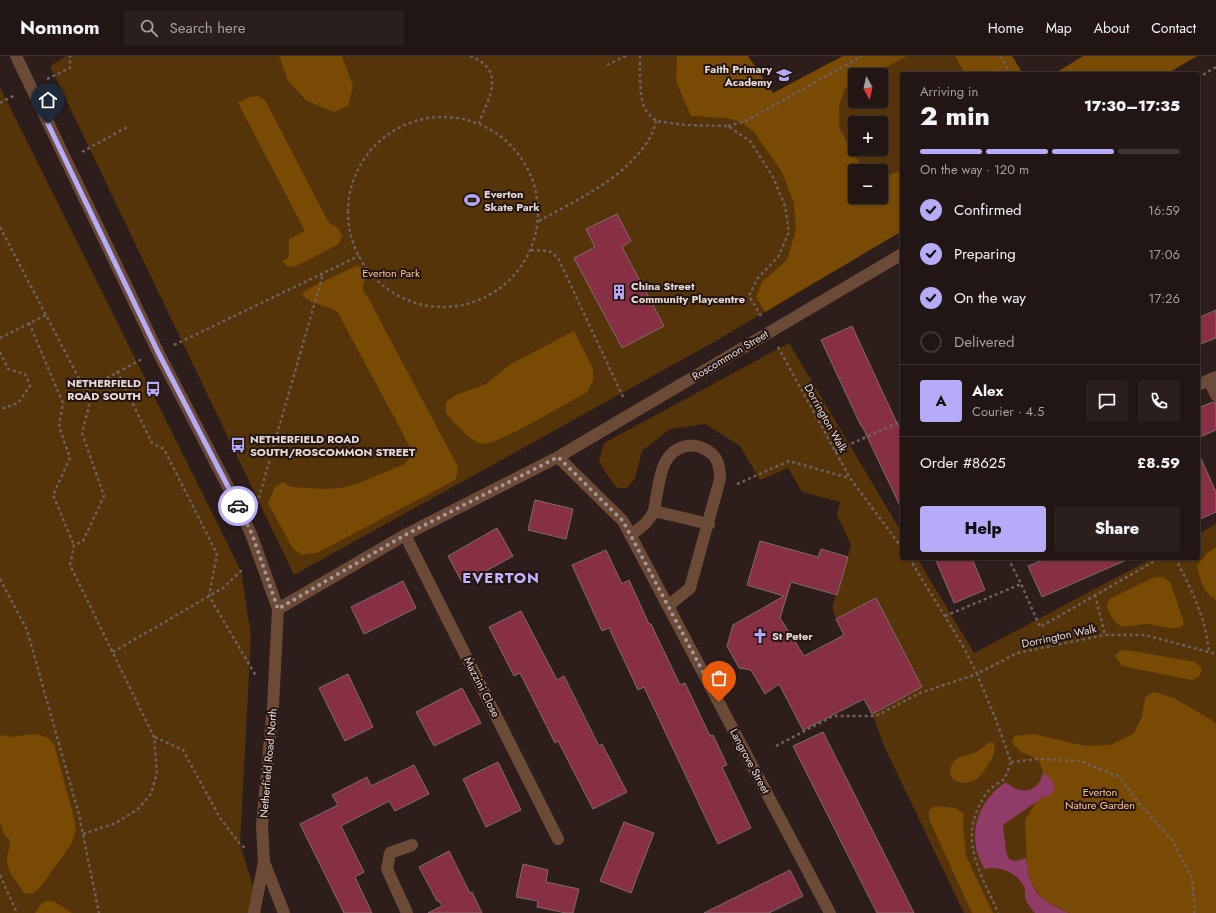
<!DOCTYPE html>
<meta charset="utf-8">
<style>
body{margin:0;font-family:Jost,sans-serif;background:#2a1f1d;color:#f1f3f6;height:100vh;display:flex;flex-direction:column;font-size:15px;white-space:nowrap}
*{box-sizing:border-box;margin:0}
p{font-size:13px;color:#a29fa0}
.icon{flex:none;width:22px;height:22px;fill:none;stroke:currentColor;stroke-width:2;stroke-linecap:round;stroke-linejoin:round}
.map{position:relative;flex:1;overflow:hidden}
.panel{position:absolute;left:900px;top:16px;width:300px;height:488px;display:flex;flex-direction:column;background:#221614;border-radius:4px;box-shadow:0 1px 3px #0004,0 0 0 1px #3f3534}
.panel>*{flex:none}
.needle{width:26px;rotate:172deg}
.controls{position:absolute;left:848px;top:12px;display:grid;gap:8px}
.controls a{display:grid;place-items:center;width:40px;height:40px;border-radius:4px;background:#221614;box-shadow:0 1px 3px #0004,0 0 0 1px #3f3534;font-size:20px}
.pin{position:absolute;display:grid;place-items:center;width:34px;height:34px;color:#fff;margin:-41px -17px;border-radius:50% 50% 50% 0;rotate:-45deg;box-shadow:0 0 4px #0007}
.pin .icon{rotate:45deg}
.courier{position:absolute;display:grid;place-items:center;width:40px;height:40px;margin:-20px;border:3px solid #b6abf8;border-radius:50%;background:#fff;color:#222;box-shadow:0 1px 5px #0007}
.head em{font-style:normal;font-weight:800}
.head div{display:flex;flex-direction:column-reverse}
.head{display:flex;align-items:center;justify-content:space-between;height:68px;padding:0 20px}
h1{font-size:26px;font-weight:800;line-height:30px}
.bar{display:grid;grid-template-columns:repeat(4,1fr);gap:6px 4px;align-content:center;height:48px;padding:0 20px}
.bar i{height:5px;border-radius:3px;background:#3f3534}
.bar .on{background:#b6abf8}
.bar p{grid-column:span 4}
.line{display:flex;align-items:center;gap:10px;padding:0 20px;border-top:1px solid #3f3534}
.line div{flex:1}
.round{display:grid;place-items:center;flex:none;width:42px;height:42px;border-radius:4px;background:#2a1f1d}
ol{padding:0 20px;list-style:none}
li{display:flex;align-items:center;gap:12px;height:44px}
li p{margin-inline-start:auto}
li .icon{padding:4px;border-radius:50%;background:#b6abf8;color:#111;stroke-width:4}
li:last-child{color:#a29fa0}
li i{width:22px;height:22px;border:2px solid #3f3534;border-radius:50%}
.action{display:flex;gap:8px;margin-top:auto;padding:8px 20px}
.action a{flex:1;height:46px;border-radius:4px;background:#b6abf8;color:#111;font-size:16px;font-weight:800;line-height:46px;text-align:center}
.action a+a{background:#2a1f1d;color:#f1f3f6}
header{display:flex;align-items:center;gap:24px;box-sizing:border-box;height:56px;padding:0 20px;background:#221614;border-bottom:1px solid #3f3534}
header strong{font-size:19px}
nav{display:flex;gap:22px;margin-inline-start:auto;font-size:14px}
.search{width:280px;height:36px;background:#2a1f1d;display:flex;align-items:center;gap:10px;box-sizing:border-box;padding:0 14px;border-radius:4px;color:#a29fa0;font-size:15px}
.map>svg:first-child{display:block}
.green{fill:#543408;fill-rule:evenodd}
.forest{fill:#784a03}
.water{fill:#8f3d68}
.building{fill:#872f43;stroke:#806c6e}
.lines{fill:none;stroke-linecap:round;stroke-linejoin:round}
.path{stroke:#6f615f;stroke-width:2.5;stroke-dasharray:3 3;stroke-linecap:butt}
.minor{stroke:#6c4a38;stroke-width:12}
.done{stroke:#a59896;stroke-width:4;stroke-dasharray:0 7.2}
.route{stroke:#b6abf8;stroke-width:5}
.labels{text-anchor:middle;stroke-width:4;stroke-linejoin:round;paint-order:stroke}
.poi-label{font-size:11px;font-weight:bold;fill:#e5dad8;stroke:#231411;text-anchor:start}
.park-label{font-size:11px;fill:#f7c68f;stroke:#231411}
.street-label{font-size:11px;fill:#e5dad8;stroke:#231411}
.district-label{font-size:15px;font-weight:bold;letter-spacing:1px;fill:#bfb5fc;stroke:#231411}
</style>
<header>
<strong>Nomnom</strong>
<div class="search"><svg class="icon" aria-label="search" viewBox="0 0 24 24"><circle cx="10" cy="10" r="6"/><path d="M15 15l6 6"/></svg>Search here</div>
<nav><a>Home</a><a>Map</a><a>About</a><a>Contact</a></nav>
</header>
<div class="map">
<svg width="1216" height="857" viewBox="0 0 1216 857">
<rect width="100%" height="100%" fill="#2d1d1b"/>
<path class="green" d="M66,0H748L773,37L843,0H1012L1023,18H902V175L714,286L294,519L50,10ZM855,19H881V45H855ZM855,67H881V93H855ZM855,115H881V141H855Z
M0,31L241,515L251,580L240,788L261,857H0Z
M789,287L902,477V502H917L974,597L1153,502H1198V478L1216,468V857H964L885,692L872,658L922,631L876,542L836,563L832,552L851,489L837,459L840,446L802,436L788,412L760,424L740,390L705,368L670,373L642,395L635,422L627,432H617L605,416L599,404L604,387Z"/>
<path class="forest" d="M279,0H342L353,30L348,50L334,56L307,45L288,25Z
M677,0H748L773,37L843,0H907L871,19H855V27L845,33L839,50V72L861,110L868,115H855V141H881V120L902,115V175L765,256L756,241L762,226L787,204L796,174L794,147L782,116L754,76L741,66L727,62L691,60L676,25Z
M955,0H1012L1023,18H965Z
M1083,0H1197L1167,18H1054Z
M258,40L265,44L329,167L338,172L342,180L339,188L296,210L288,211L282,205L289,201V183L305,175L238,47L249,41Z
M358,209C360,212 364,216 365,220C367,229 358,229 366,238L457,409L458,416L455,424L317,497L302,499L293,493L268,447L275,431L283,426L291,431L322,433L339,432L354,429L405,408L411,400L409,389L338,257C328,248 312,250 302,239L306,234Z
M574,275L593,313V325L587,336C570,345 498,389 483,388C471,387 454,366 446,357V346L456,339L486,328L511,308Z
M1216,491V544C1202,535 1201,525 1197,510L1206,498Z
M1155,521H1163L1170,526L1183,563V570C1170,576 1159,568 1146,568C1138,568 1129,572 1121,570C1115,568 1108,556 1107,550C1107,546 1109,544 1111,542Z
M1127,594L1195,606L1201,611V617L1198,621L1192,624L1122,610L1115,600L1120,595Z
M1154,636L1174,642L1213,665L1216,668V857H1069L1041,842L1031,826L1027,811L1025,764L1035,747L1042,742L1051,739L1050,722L1043,716L1038,703L1021,696L1012,687L1014,680L1034,678L1085,690L1110,689L1133,678L1142,661L1145,641Z
M35,678L47,681L54,688L74,762L76,774L72,787L39,833L32,838L24,837C18,827 6,815 7,803C8,796 10,791 10,784L5,780L0,767V679L10,681Z
M989,686L994,687C996,695 994,700 989,707C986,712 981,721 975,724C958,732 943,722 954,705C959,699 968,700 974,697C979,695 984,690 989,686Z
M936,750L956,752L964,758L963,769L966,800L993,857H972L929,763V754Z
M47,845H53L72,857H35L42,847Z"/>
<path class="water" d="M1043,716L1050,722L1055,730L1051,739L1042,742L1003,769L1006,795L1009,803L1015,805L1026,802C1027,815 1031,833 1042,842C1049,848 1060,853 1069,857H1035C1032,853 1027,848 1026,844C1024,840 1026,835 1024,831C1017,816 999,809 984,813C982,808 979,802 977,796C970,768 983,741 1006,726C1020,740 1039,737 1043,716Z"/>
<path class="building" d="M617,158L631,185L622,191L664,270L622,292L574,202L595,191L586,173Z
M1216,254V282L1198,289V262Z
M852,270L902,378V454L862,370H861L821,284Z
M1213,346H1216V374L1198,382V352Z
M1198,396L1216,436V456L1198,464Z
M535,444L573,453L566,483L528,474Z
M497,472L513,500L463,528L448,500Z
M760,485L818,501L821,493L848,501L837,539L791,526L780,562L804,600L844,579L836,563L876,542L922,631L872,658L864,643L803,674L779,628L765,638L751,614L739,612L727,590L733,569L784,540L747,529Z
M606,494L622,528L629,524L649,568H651L680,629L685,627L710,680L713,679L727,709L722,711L751,772L718,788L644,631L638,634L609,572L602,575L572,509Z
M935,502H972L985,534L954,547Z
M1048,502H1131L1042,541L1028,510Z
M403,525L416,552L364,578L351,551Z
M521,555L557,624L564,620L599,690L602,688L627,736L593,753L558,685L555,687L520,617L514,620L489,571Z
M348,618L373,671L345,685L319,632Z
M462,632L481,667L434,690L416,656Z
M823,676L914,857H877L793,690Z
M498,706L521,754L486,771L463,723Z
M414,709L429,738L395,755L389,745L341,770L364,816L355,821L372,857H344L300,768L338,749L332,739L367,721L371,730Z
M624,766L654,777L631,837L600,825Z
M449,795L470,837L472,836L482,857H428L442,850L439,845H437L419,811Z
M523,808L548,814L546,826L579,833L573,857H566L537,851L538,845L516,841Z
M790,814L803,840L769,857H704Z"/>
<g class="lines">
<path class="path" d="M470,0C507,15 489,40 479,67
M640,0C640,14 639,41 645,53C648,58 653,62 656,65L685,69L728,70L750,85L773,121L785,150L789,176L778,201L757,223L749,240L761,260
M1000,0L1011,18
M607,9L626,0
M1198,22L1216,11
M47,23L70,12V0
M0,47L15,39
M348 156a95 95 0 1 1 190 0a95 95 0 1 1-190 0Z
M728,70L746,65L862,0
M82,96L129,70
M539,165C578,143 622,124 648,85C652,79 654,72 656,65
M0,171L85,334
M531,194L549,195L558,202L623,341
M29,267L63,347L59,371L70,402L53,439L74,489
M0,282L46,259
M174,289L359,200
M778,291L850,422L902,492
M0,296L8,313L25,318L30,330L18,347L1,353H0
M117,315L152,387L164,393L217,498L209,540L256,620
M835,395L902,365
M737,428L789,405L849,422
M257,448L323,218
M909,502L963,590L977,618L1017,597L1105,579H1145L1216,598
M1008,502L1021,528L1040,571L1160,502
M1175,502C1191,532 1206,562 1209,596
M0,523L27,574L79,759L99,857
M1095,539L1105,579
M945,560L1021,528
M113,596L223,532L241,515L242,511
M155,681L183,694L220,762L240,788L245,792
M776,690L833,660H876L920,637L977,618L996,664L1011,706C1009,711 1007,718 1004,723C1002,726 997,727 994,730C990,733 986,737 984,741C957,784 981,816 998,857
M1011,706L1038,703L1080,705L1120,721L1138,746L1172,784L1192,822L1195,854L1194,857
M83,778L116,767L138,753L151,738L157,717L154,681L70,509L74,489L83,485L104,440L82,377L89,350L85,334L142,303
M0,819L17,857"/>
<path class="minor" d="M16,0L158,296L240,454L251,478L278,553L273,650L262,770L264,806L284,857
M1209,324L1216,339
M1198,329L1216,321
M558,401L623,465L830,857
M654,455L709,468
M405,479L558,783
M630,479C640,473 649,466 654,455C655,451 655,447 656,443C660,422 661,396 686,390C695,388 705,392 712,398C719,404 720,414 720,423L690,532L668,550
M278,553L405,479L558,401L902,198
M254,857L264,806
M407,857L387,813L390,797L412,789"/>
</g>
<g class="lines">
<path class="done" d="M238,450L252,478L278,553L405,479L558,401L623,465L719,646"/>
<path class="route" d="M48,68L158,296L238,450"/>
</g>
<defs>
<symbol id="school-bare" viewBox="-9 -9 18 18"><path d="M0-5L7-2L0 1L-7-2ZM-4 1L0 2.5L4 1V4Q0 6-4 4Z" fill="#b6abf8" stroke="#231411" stroke-width="2.5" paint-order="stroke"/></symbol>
<symbol id="stadium-bare" viewBox="-9 -9 18 18"><path d="M0-5a6.5 5 0 1 0 0 10a6.5 5 0 1 0 0-10ZM-3.5-1.8h7v3.6h-7Z" fill="#b6abf8" stroke="#231411" stroke-width="2.5" paint-order="stroke"/></symbol>
<symbol id="building-bare" viewBox="-9 -9 18 18"><path d="M-4-6H4V6H1V3H-1V6H-4ZM-2.5-4.3h1.7v1.8h-1.7ZM.8-4.3h1.7v1.8H.8ZM-2.5-1h1.7V.8h-1.7ZM.8-1h1.7V.8H.8Z" fill="#b6abf8" stroke="#231411" stroke-width="2.5" paint-order="stroke"/></symbol>
<symbol id="bus-bare" viewBox="-9 -9 18 18"><path d="M-5-6H5V4H4V6H2V4H-2V6H-4V4H-5ZM-3.5-4V0h7V-4ZM-3.5 1.2v1.5H-2V1.2ZM2 1.2v1.5H3.5V1.2Z" fill="#b6abf8" stroke="#231411" stroke-width="2.5" paint-order="stroke"/></symbol>
<symbol id="church-bare" viewBox="-9 -9 18 18"><path d="M-1.2-6h2.4v3.5h3.3v2.4h-3.3V6h-2.4V-.1h-3.3v-2.4h3.3Z" fill="#b6abf8" stroke="#231411" stroke-width="2.5" paint-order="stroke"/></symbol>
</defs>
<g fill-rule="evenodd">
<use href="#school-bare" x="773" y="8" width="22" height="22"/>
<use href="#stadium-bare" x="461" y="133" width="22" height="22"/>
<use href="#building-bare" x="608" y="225" width="22" height="22"/>
<use href="#bus-bare" x="142" y="322" width="22" height="22"/>
<use href="#bus-bare" x="227" y="378" width="22" height="22"/>
<use href="#church-bare" x="749" y="569" width="22" height="22"/>
</g>
<g class="labels">
<g class="poi-label">
<text x="772" y="17" text-anchor="end">Faith Primary<tspan x="772" dy="13">Academy</tspan></text>
<text x="484" y="142">Everton<tspan x="484" dy="13">Skate Park</tspan></text>
<text x="631" y="234">China Street<tspan x="631" dy="13">Community Playcentre</tspan></text>
<text x="141" y="331" text-anchor="end">NETHERFIELD<tspan x="141" dy="13">ROAD SOUTH</tspan></text>
<text x="250" y="387">NETHERFIELD ROAD<tspan x="250" dy="13">SOUTH/ROSCOMMON STREET</tspan></text>
<text x="772" y="584">St Peter</text>
</g>
<g class="park-label">
<text x="391" y="221">Everton Park</text>
<text x="1100" y="740">Everton<tspan x="1100" dy="13">Nature Garden</tspan></text>
</g>
<g class="street-label">
<text transform="translate(730 299) rotate(-31)" y="4">Roscommon Street</text>
<text transform="translate(826 362) rotate(61)" y="4">Dorrington Walk</text>
<text transform="translate(1059 580) rotate(-12)" y="4">Dorrington Walk</text>
<text transform="translate(482 631) rotate(63)" y="4">Mazzini Close</text>
<text transform="translate(750 705) rotate(62)" y="4">Langrove Street</text>
<text transform="translate(268 707) rotate(-85)" y="4">Netherfield Road North</text>
</g>
<g class="district-label">
<text x="501" y="527">EVERTON</text>
</g>
</g>
</svg>
<div class="controls">
<a><svg class="needle" viewBox="-14 -14 28 28"><path d="M0-13l5 13h-10z" fill="#e53935"/><path d="M0 13l5-13h-10z" fill="#a29fa0"/></svg></a>
<a>+</a>
<a>−</a>
</div>
<div class="pin" style="left:719px;top:646px;background:#ea580c"><svg class="icon" aria-label="bag" viewBox="0 0 24 24"><path d="M5 8h14l-1 12H6zM9 8a3 3 0 0 1 6 0"/></svg></div>
<div class="pin" style="left:48px;top:68px;background:#1f2937"><svg class="icon" aria-label="home" viewBox="0 0 24 24"><path d="M3 11l9-7 9 7M6 9v11h12V9"/></svg></div>
<div class="courier" style="left:238px;top:450px"><svg class="icon" aria-label="car" viewBox="0 0 24 24"><path d="M5 17H2v-5l4-1 3-4h7l3 4 3 1v5h-3M9 17h6M6 11h13"/><circle cx="7" cy="17" r="2"/><circle cx="17" cy="17" r="2"/></svg></div>
<section class="panel">
<div class="head"><div><h1>2 min</h1><p>Arriving in</p></div><em>17:30–17:35</em></div>
<div class="bar"><i class="on"></i><i class="on"></i><i class="on"></i><i></i><p>On the way · 120 m</p></div>
<ol>
<li><svg class="icon" aria-label="check" viewBox="0 0 24 24"><path d="M5 12l5 5 9-10"/></svg>Confirmed<p>16:59</p></li>
<li><svg class="icon" aria-label="check" viewBox="0 0 24 24"><path d="M5 12l5 5 9-10"/></svg>Preparing<p>17:06</p></li>
<li><svg class="icon" aria-label="check" viewBox="0 0 24 24"><path d="M5 12l5 5 9-10"/></svg>On the way<p>17:26</p></li>
<li><i></i>Delivered</li>
</ol>
<div class="line" style="height:72px"><b class="round" style="background:#b6abf8;color:#111">A</b><div><b>Alex</b><p>Courier · 4.5</p></div><a class="round"><svg class="icon" aria-label="chat" viewBox="0 0 24 24"><path d="M4 5h16v11H9l-5 4z"/></svg></a><a class="round"><svg class="icon" aria-label="phone" viewBox="0 0 24 24"><path d="M5 4h4l2 5-3 2q2 4 5 5l2-3 5 2v4C11 20 4 13 5 4z"/></svg></a></div>
<div class="line" style="height:52px"><div>Order #8625</div><b>£8.59</b></div>
<div class="action"><a>Help</a><a>Share</a></div>
</section>
</div>
